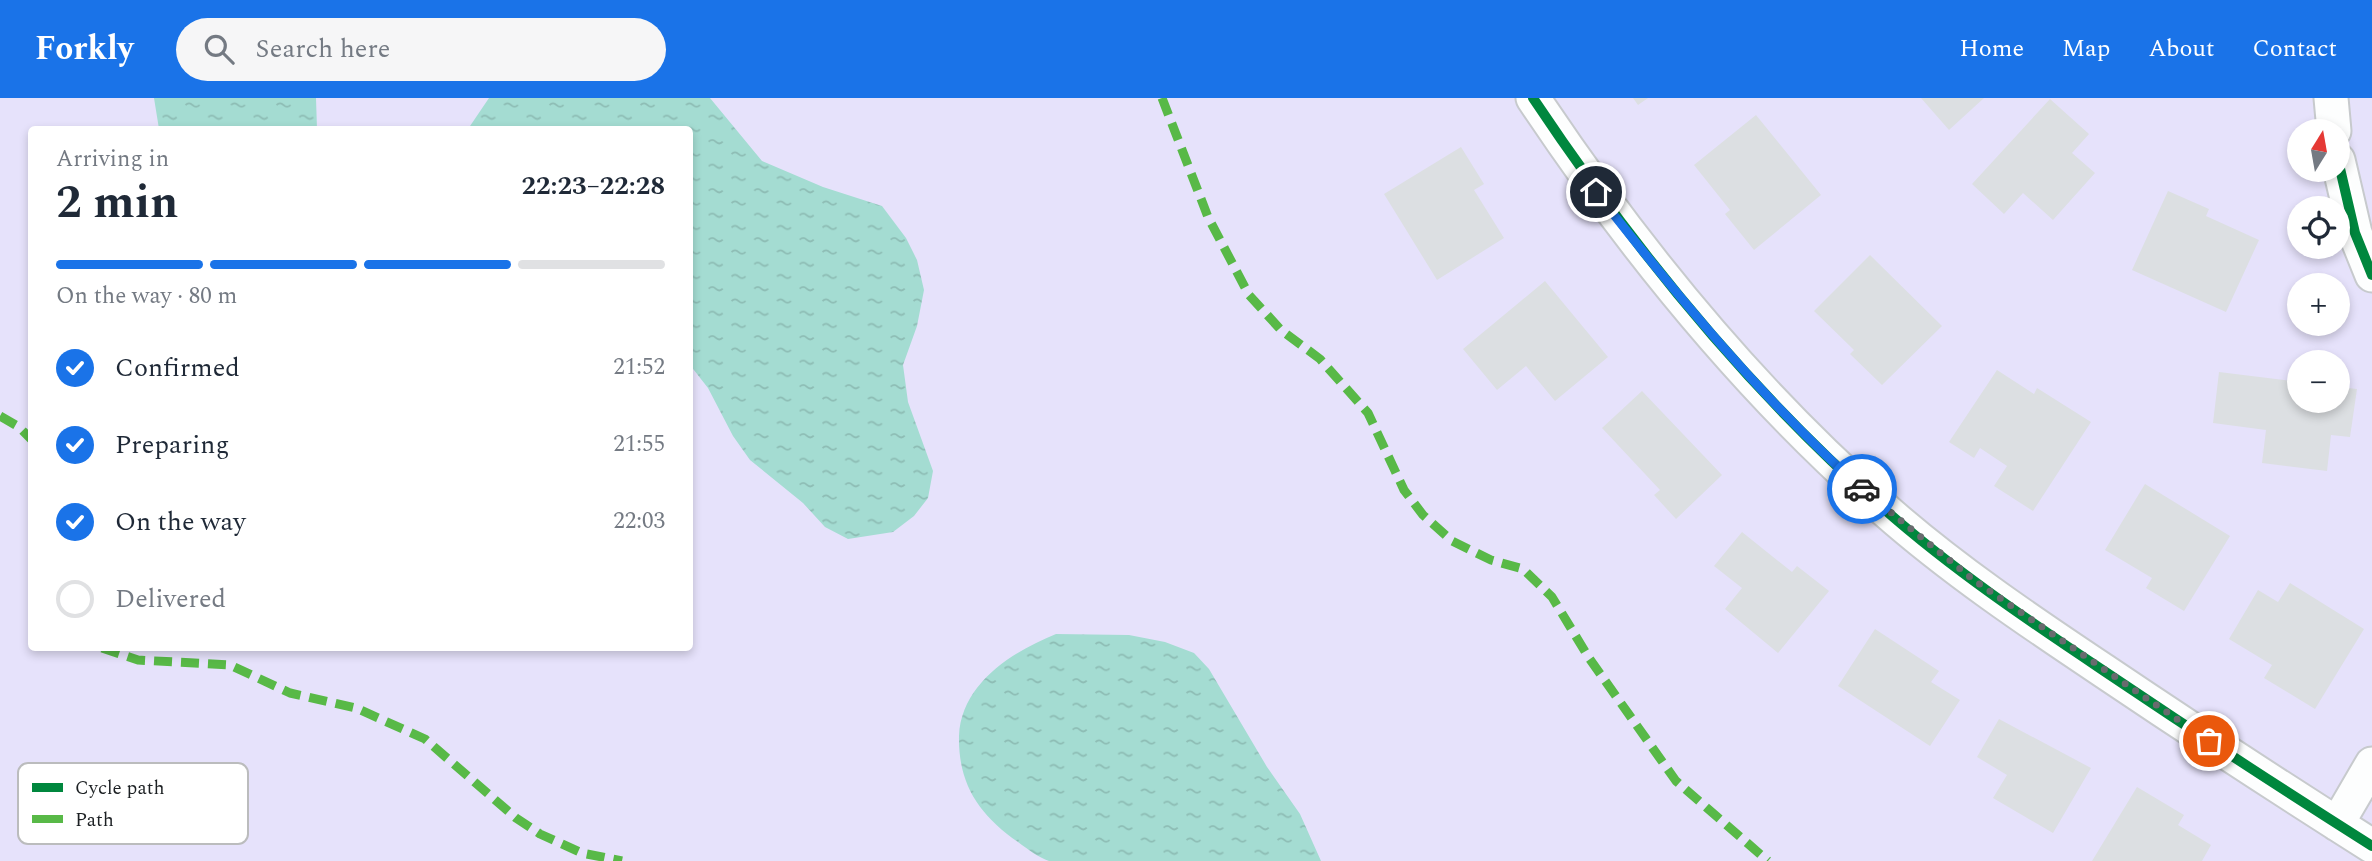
<!DOCTYPE html>
<meta charset="utf-8">
<style>
body{margin:0;font-family:Spectral,serif;background:#f6f6f7;color:#1f2937;height:100vh;display:flex;flex-direction:column;font-size:26px;white-space:nowrap}
*{box-sizing:border-box;margin:0}
p{font-size:23px;color:#747a83}
.icon{flex:none;width:38px;height:38px;fill:none;stroke:currentColor;stroke-width:2;stroke-linecap:round;stroke-linejoin:round}
.map{position:relative;flex:1;overflow:hidden}
.panel{position:absolute;left:28px;top:28px;width:665px;height:525px;display:flex;flex-direction:column;background:#fff;border-radius:7px;box-shadow:0 4px 10px #0003}
.panel>*{flex:none}
.needle{width:46px;rotate:11deg}
.tools{position:absolute;left:2287px;top:21px;display:grid;gap:14px}
.tools a{display:grid;place-items:center;width:63px;height:63px;border-radius:50%;background:#fff;box-shadow:0 4px 10px #0003;font-size:35px}
.pin{position:absolute;display:grid;place-items:center;width:60px;height:60px;color:#fff;margin:-30px;border:4px solid #fff;border-radius:50%;box-shadow:0 2px 7px #0007}
.courier{position:absolute;display:grid;place-items:center;width:70px;height:70px;margin:-35px;border:5px solid #1a73e8;border-radius:50%;background:#fff;color:#222;box-shadow:0 2px 9px #0007}
.summary em{font-style:normal;font-weight:700}
.summary div{display:flex;flex-direction:column-reverse}
.summary{display:flex;align-items:center;justify-content:space-between;height:119px;padding:0 28px}
h1{font-size:46px;font-weight:700;line-height:52px}
.bar{display:grid;grid-template-columns:repeat(4,1fr);gap:10px 7px;align-content:center;height:84px;padding:0 28px}
.bar i{height:9px;border-radius:5px;background:#e0e1e3}
.bar .on{background:#1a73e8}
.bar p{grid-column:span 4}
ol{padding:0 28px;list-style:none}
li{display:flex;align-items:center;gap:21px;height:77px}
li p{margin-inline-start:auto}
li .icon{padding:7px;border-radius:50%;background:#1a73e8;color:#fff;stroke-width:4}
li:last-child{color:#747a83}
li i{width:38px;height:38px;border:4px solid #e0e1e3;border-radius:50%}
header{display:flex;align-items:center;gap:42px;box-sizing:border-box;height:98px;padding:0 35px;background:#1a73e8;color:#fff}
header strong{font-size:33px}
nav{display:flex;gap:38px;margin-inline-start:auto;font-size:24px}
.search{width:490px;height:63px;background:#f6f6f7;display:flex;align-items:center;gap:18px;box-sizing:border-box;padding:0 24px;border-radius:38px;color:#747a83;font-size:26px}
.map>svg:first-child{display:block}
.grass{fill:#e6e2fb;fill-rule:evenodd}
.water{fill:url(#water-ripples)}
.building{fill:#dcdfe2}
.lines{fill:none;stroke-linecap:round;stroke-linejoin:round}
.street-casing{stroke:#c7cacd;stroke-width:37}
.street{stroke:#fdfefe;stroke-width:33}
.quiet{stroke:#58b947;stroke-width:9;stroke-dasharray:18 9;stroke-linecap:butt}
.cycleway-casing{stroke:#fff;stroke-width:15}
.cycleway{stroke:#00873e;stroke-width:10}
.done{stroke:#686b6e;stroke-width:7;stroke-dasharray:0 12.6}
.route{stroke:#1a73e8;stroke-width:9}
.key{fill:#fff;stroke:#bbbcbd;stroke-width:2}
.key-label{font-size:19px;fill:#1c2023}
</style>
<header>
<strong>Forkly</strong>
<div class="search"><svg class="icon" aria-label="search" viewBox="0 0 24 24"><circle cx="10" cy="10" r="6"/><path d="M15 15l6 6"/></svg>Search here</div>
<nav><a>Home</a><a>Map</a><a>About</a><a>Contact</a></nav>
</header>
<div class="map">
<svg width="2372" height="763" viewBox="0 0 2372 763">
<defs>
<pattern id="water-ripples" width="26" height="14" patternUnits="userSpaceOnUse" patternTransform="scale(1.75)"><rect width="26" height="14" fill="#a4dcd2"/><path d="M2 4q2-2 4 0t4 0M15 11q2-2 4 0t4 0" fill="none" stroke="#8dbcb4"/></pattern>
</defs>
<rect width="100%" height="100%" fill="#f4f7fa"/>
<path class="grass" d="M0,0H2372V763H0ZM32,32H690V550H32ZM2300,33H2338V72H2300ZM2300,110H2338V149H2300ZM2300,187H2338V226H2300ZM2300,264H2338V303H2300Z"/>
<path class="water" d="M154,0H316L317,31H159Z
M489,0H710L762,63L823,89L882,108L906,140L917,162L924,192L917,228L903,267L908,304L933,373L928,400L914,418L893,434L848,441L825,429L803,405L750,362L733,338L708,290L690,267V32L468,31Z
M1056,536L1129,537L1165,544L1194,555L1209,571L1267,669L1300,716L1321,763C1255,763 1190,763 1124,763C1104,763 1068,763 1049,763C1039,760 1026,750 1018,744C979,717 958,686 959,638C961,585 1014,553 1056,536Z"/>
<path class="building" d="M1633,0H1648L1638,7Z
M1921,0H1984L1949,32Z
M2050,1L2089,36L2072,55L2095,75L2053,122L2023,95L2004,116L1972,86Z
M1756,17L1821,97L1754,152L1725,116L1730,112L1694,67Z
M1461,49L1484,86L1474,92L1504,140L1437,182L1384,96Z
M2168,93L2209,111L2206,118L2259,142L2226,214L2132,172Z
M1870,157L1942,228L1882,287L1850,256L1854,252L1814,213Z
M1545,183L1608,259L1555,303L1526,268L1497,292L1463,251Z
M1997,272L2034,296L2037,290L2091,324L2033,413L1994,388L2007,368L1980,350L1974,360L1949,344Z
M2219,274L2300,284V303H2338V289L2357,291L2350,339L2331,337L2327,373L2262,365L2266,332L2213,325Z
M1642,293L1722,377L1676,421L1654,397L1660,392L1602,330Z
M2145,386L2230,438L2184,513L2146,490L2152,480L2105,452Z
M1742,434L1792,474L1797,468L1829,493L1778,555L1725,511L1742,490L1714,468Z
M2290,485L2364,531L2315,611L2264,580L2272,567L2229,541L2258,492L2278,504Z
M1875,531L1939,573L1931,584L1960,602L1930,648L1838,588Z
M1999,621L2091,670L2053,735L1993,700L2007,677L1977,659Z
M2137,689L2184,717L2178,727L2211,747L2202,763H2092Z"/>
<g class="lines">
<defs>
<path id="street" d="M1533,0C1633,150 1748,292 1884,411C1952,471 2029,523 2104,573C2193,633 2282,691 2372,748
M2331,0L2334,33
M2338,62L2355,135L2372,177
M2337,726L2372,666"/>
</defs>
<use href="#street" class="street-casing"/>
<use href="#street" class="street"/>
<path class="quiet" d="M1162,0L1208,119L1249,197L1281,232L1320,261L1368,315L1404,392L1423,417L1452,443L1491,462L1523,471L1552,499L1589,560L1676,683L1768,763
M0,318L19,329L32,342
M102,550L138,562L230,567L290,595L356,610L425,641L516,720L540,736L582,755L622,763"/>
<defs>
<path id="cycleway" d="M1533,0C1633,150 1748,292 1884,411C1952,471 2029,523 2104,573C2193,633 2282,691 2372,748
M2338,62L2355,135L2372,177"/>
</defs>
<use href="#cycleway" class="cycleway-casing"/>
<use href="#cycleway" class="cycleway"/>
</g>
<g class="lines">
<path class="done" d="M1862,391L1975,483L2209,643"/>
<path class="route" d="M1596,94C1678,199 1763,302 1862,391"/>
</g>
<rect x="18" y="665" width="230" height="81" rx="10" class="key"/>
<rect x="32" y="685" width="31" height="9" fill="#00873e"/>
<rect x="32" y="717" width="31" height="8" fill="#58b947"/>
<g class="key-label">
<text x="75" y="696">Cycle path</text>
<text x="75" y="728">Path</text>
</g>
</svg>
<div class="tools">
<a><svg class="needle" viewBox="-14 -14 28 28"><path d="M0-13l5 13h-10z" fill="#e53935"/><path d="M0 13l5-13h-10z" fill="#747a83"/></svg></a>
<a><svg class="icon" aria-label="locate" viewBox="0 0 24 24"><circle cx="12" cy="12" r="6"/><path d="M12 2v4M12 18v4M2 12h4M18 12h4"/></svg></a>
<a>+</a>
<a>−</a>
</div>
<div class="pin" style="left:2209px;top:643px;background:#ea580c"><svg class="icon" aria-label="bag" viewBox="0 0 24 24"><path d="M5 8h14l-1 12H6zM9 8a3 3 0 0 1 6 0"/></svg></div>
<div class="pin" style="left:1596px;top:94px;background:#1f2937"><svg class="icon" aria-label="home" viewBox="0 0 24 24"><path d="M3 11l9-7 9 7M6 9v11h12V9"/></svg></div>
<div class="courier" style="left:1862px;top:391px"><svg class="icon" aria-label="car" viewBox="0 0 24 24"><path d="M5 17H2v-5l4-1 3-4h7l3 4 3 1v5h-3M9 17h6M6 11h13"/><circle cx="7" cy="17" r="2"/><circle cx="17" cy="17" r="2"/></svg></div>
<section class="panel">
<div class="summary"><div><h1>2 min</h1><p>Arriving in</p></div><em>22:23–22:28</em></div>
<div class="bar"><i class="on"></i><i class="on"></i><i class="on"></i><i></i><p>On the way · 80 m</p></div>
<ol>
<li><svg class="icon" aria-label="check" viewBox="0 0 24 24"><path d="M5 12l5 5 9-10"/></svg>Confirmed<p>21:52</p></li>
<li><svg class="icon" aria-label="check" viewBox="0 0 24 24"><path d="M5 12l5 5 9-10"/></svg>Preparing<p>21:55</p></li>
<li><svg class="icon" aria-label="check" viewBox="0 0 24 24"><path d="M5 12l5 5 9-10"/></svg>On the way<p>22:03</p></li>
<li><i></i>Delivered</li>
</ol>
</section>
</div>
